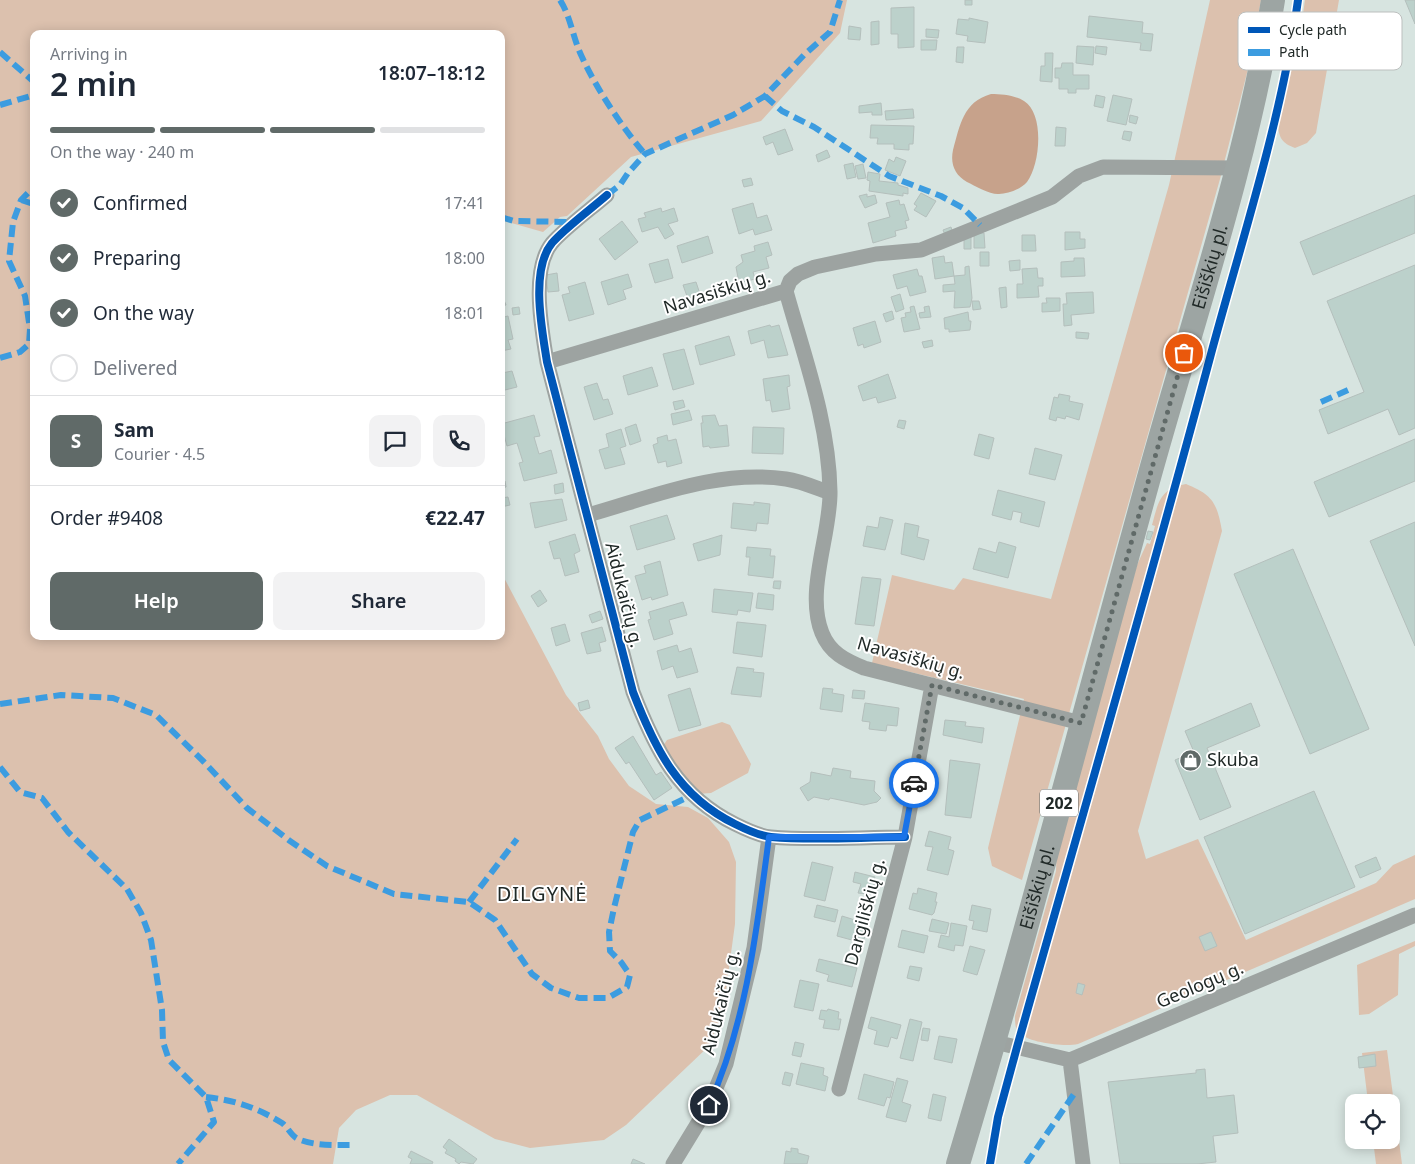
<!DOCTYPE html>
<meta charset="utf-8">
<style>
body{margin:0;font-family:"Noto Sans",sans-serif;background:#f2f2f3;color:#1f2937;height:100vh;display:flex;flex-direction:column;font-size:19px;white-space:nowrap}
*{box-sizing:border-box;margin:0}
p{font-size:16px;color:#747a83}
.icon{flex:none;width:28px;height:28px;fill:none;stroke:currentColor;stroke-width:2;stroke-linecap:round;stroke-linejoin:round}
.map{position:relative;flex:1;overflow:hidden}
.panel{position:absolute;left:30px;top:30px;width:475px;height:610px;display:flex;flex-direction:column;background:#fff;border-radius:10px;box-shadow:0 2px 12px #0003}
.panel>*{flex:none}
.tools{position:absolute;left:1345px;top:1094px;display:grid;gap:10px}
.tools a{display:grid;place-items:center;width:55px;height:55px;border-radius:10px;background:#fff;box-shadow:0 2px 12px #0003;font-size:25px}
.pin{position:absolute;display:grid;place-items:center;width:42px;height:42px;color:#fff;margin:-21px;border:2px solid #fff;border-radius:50%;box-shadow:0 1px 5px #0007}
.courier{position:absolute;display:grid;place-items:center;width:50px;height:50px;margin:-25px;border:4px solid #1a73e8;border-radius:50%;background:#fff;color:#222;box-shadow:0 1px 6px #0007}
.overview em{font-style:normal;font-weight:600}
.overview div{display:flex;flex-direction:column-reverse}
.overview{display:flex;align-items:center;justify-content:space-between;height:85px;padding:0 20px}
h1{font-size:32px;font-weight:600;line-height:38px}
.bar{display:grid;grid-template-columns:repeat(4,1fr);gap:8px 5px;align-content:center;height:60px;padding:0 20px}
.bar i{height:6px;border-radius:4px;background:#e0e1e3}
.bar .on{background:#606a68}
.bar p{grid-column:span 4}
.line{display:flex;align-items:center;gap:12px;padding:0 20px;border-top:1px solid #e0e1e3}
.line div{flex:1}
.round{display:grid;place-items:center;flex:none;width:52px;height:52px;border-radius:10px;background:#f2f2f3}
ol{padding:0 20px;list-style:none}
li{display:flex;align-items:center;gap:15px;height:55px}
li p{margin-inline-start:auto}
li .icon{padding:5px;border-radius:50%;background:#606a68;color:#fff;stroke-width:4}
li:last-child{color:#747a83}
li i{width:28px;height:28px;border:2px solid #e0e1e3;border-radius:50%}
.primary-button{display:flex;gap:10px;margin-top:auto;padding:10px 20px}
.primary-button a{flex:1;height:58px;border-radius:10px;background:#606a68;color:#fff;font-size:20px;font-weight:600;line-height:58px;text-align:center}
.primary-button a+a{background:#f2f2f3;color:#1f2937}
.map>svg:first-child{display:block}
.green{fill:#dcc1ae}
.water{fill:#c7a28b}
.building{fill:#bcd1cb;stroke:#b4bfbc}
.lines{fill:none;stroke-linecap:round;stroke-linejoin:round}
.minor{stroke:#9da3a1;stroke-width:15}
.primary{stroke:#9da5a3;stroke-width:24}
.quiet{stroke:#3c9ce0;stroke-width:6;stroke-dasharray:12 6;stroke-linecap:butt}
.cycleway-casing{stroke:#fff;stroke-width:11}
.cycleway{stroke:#0057b8;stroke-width:8}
.done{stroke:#606a68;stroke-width:5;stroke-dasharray:0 9}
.route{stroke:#1a73e8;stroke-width:6}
.labels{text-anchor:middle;stroke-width:4;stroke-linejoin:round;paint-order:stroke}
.shield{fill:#fff;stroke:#636968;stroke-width:1}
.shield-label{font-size:16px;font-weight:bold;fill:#202927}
.street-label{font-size:18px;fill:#202927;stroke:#fff}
.poi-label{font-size:18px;fill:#202927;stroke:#fff;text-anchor:start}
.quarter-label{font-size:20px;letter-spacing:1px;fill:#202927;stroke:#fff}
.key{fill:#fff;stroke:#bcbfbe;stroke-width:1}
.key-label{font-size:14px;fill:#202927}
</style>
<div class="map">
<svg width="1415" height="1164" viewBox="0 0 1415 1164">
<rect width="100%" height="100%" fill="#d7e4e0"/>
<path class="green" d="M0,0H847L840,33L761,121L631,157L567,216L560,217L543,232L501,220V34H34V636H501V572L566,695L598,736L609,759L629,786L656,804L688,807L708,818L729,842L736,862L735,924L723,1012L709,1046L626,1125L604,1140L530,1148L495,1139L417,1095H390L356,1110L339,1128L333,1164H0Z
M1210,0H1261L1248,69L1220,179L1022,880L992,866L988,848L1024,699L872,663L892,575L954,590L963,578L1051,599L1169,185Z
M1305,0H1339L1316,133L1307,143L1295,148C1282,143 1279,138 1278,125L1300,35Z
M1186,484C1213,495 1217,503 1222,531L1138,831L1146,859L1198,839L1246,940L1376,883L1393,865L1415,855V899L1078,1044C1064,1047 1032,1043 1020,1034C1015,1030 1015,1022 1015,1016L1056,871L1057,846L1137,565L1147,543L1150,544L1155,526L1152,525C1158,503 1160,488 1186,484Z
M722,722L730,725L751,764L748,773L711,793L698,794L663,746L667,740Z
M1415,941V946L1399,954L1398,995L1369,1014L1359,1015L1357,965Z
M1387,1050L1402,1164H1376L1373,1140H1391V1102H1368L1362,1053Z"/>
<path class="water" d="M991,94C1002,94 1014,95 1024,101C1045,114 1040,165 1027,182C1021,189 1008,194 999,194C991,195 975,186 967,182C955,175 950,164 953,150C960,125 963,102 991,94Z"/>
<path class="building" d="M965,0H972V5H965Z
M1405,0H1415V24Z
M914,7V47L898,48V34H891V8Z
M1089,16L1143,22L1142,33L1153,34L1151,51L1140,50L1141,43L1087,37Z
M969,18L988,22L985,43L967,41L968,36L956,34L958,19L969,20Z
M879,21V44L871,45V22Z
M849,26L861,28L860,40L848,39Z
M926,29L939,30L938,38L926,37Z
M921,40H937L936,50H921Z
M1077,46L1094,47L1093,65L1076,63Z
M1096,46L1107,47L1106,55L1095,53Z
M957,47H964L963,63L956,62Z
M1045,53H1053L1052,82L1040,81L1041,66H1045Z
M1062,63H1073V75H1089V89H1076V93H1068V89H1059V78H1055V68H1061Z
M1096,95L1105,97L1103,108L1094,106Z
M1113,95L1132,99L1126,125L1107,121Z
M881,103L882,115H872V112L859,113V106Z
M913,109L914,118L886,120L885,111Z
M1130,115L1138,117L1136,124L1129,122Z
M871,125L914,126L913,144H909V150L894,149V144H877L878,138H870Z
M1056,127L1066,128L1065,146H1055Z
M785,129L793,150L778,155L773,142L766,145L763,137Z
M1124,131L1132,132L1130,141L1122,139Z
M827,150L830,157L818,162L816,155Z
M896,157L906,161L900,176L885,170L889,159L894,162Z
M853,163L856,177L847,179L844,165Z
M863,164L866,178L858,179L855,166Z
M868,172L880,174L879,181L898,183V185L908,188V194L903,193V196L869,191L870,181L867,180Z
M751,178L753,185L744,187L742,180Z
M921,193L936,201L926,217L914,210L917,206L914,204Z
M867,194V197L875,195L877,203L865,208L859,196Z
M1415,195V233L1313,275L1300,242Z
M899,200L900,205L904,204L909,220L905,221L907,228L895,231L896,236L873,243L868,223L890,217L886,203Z
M753,203L757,218L767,215L772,230L755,235L753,229L739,234L732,209Z
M661,208L662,212L674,208L678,221L668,224L674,234L665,239L658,227L642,232L638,219L646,217L644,213Z
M622,221L638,242L615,260L599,239Z
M951,227L953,233L945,235L943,230Z
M1065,232H1080V239H1085V248L1065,250Z
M974,233H984L985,248H974Z
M1022,235H1035L1036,251H1022Z
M708,236L713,253L682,263L677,246Z
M501,237L504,255L501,256Z
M964,237H971V249H964Z
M768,242L772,255L766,257L769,268L753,272L755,279L739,283L736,267L743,262L741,255L755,251L754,246Z
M980,252H989V266H980Z
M944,256L945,263L952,262L954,276L935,279L932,258Z
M1074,258H1084L1085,276L1061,277V262L1074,261Z
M668,259L673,278L655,283L649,264Z
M1020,260V270L1010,271L1009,261Z
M1415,265V428L1399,435L1388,409L1328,434L1319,410L1364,392L1327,301Z
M969,266L972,298L970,307L954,308L955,291L943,292V285L955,284L954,276L965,275V267Z
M1037,268L1038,278H1043V286H1038L1039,297L1017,298V284H1023L1022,269Z
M917,269L919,276H922L926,292L910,296L907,286L897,289L893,275Z
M557,273L559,291L548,292L546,275Z
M628,274L632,287L623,290L626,299L608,305L601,282Z
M585,282L594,314L569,321L562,295L570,293L568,287Z
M696,282L700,294L688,299L683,285Z
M1006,287L1007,307L1001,308L999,288Z
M1093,292L1094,313L1071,315L1072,325L1064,326L1063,304H1067L1066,293Z
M501,293L506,305L502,306L504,317L508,316L513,339L508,340L511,349L501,351Z
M900,294L904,309L896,312L891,297Z
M1046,298H1060V311L1042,312V303H1047Z
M972,301H979L981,309L973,310Z
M914,306L920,329L904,332L901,318L906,317L905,313L911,312L910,307Z
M929,306L931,317L920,318L919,313L925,312L924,307Z
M519,307L520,314L513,315L512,308Z
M892,311L894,319L886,322L883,314Z
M968,312L969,321H971L970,330L949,332V329H945L944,318Z
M875,321L881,342L864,348L863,344L858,346L853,328Z
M770,325L771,327L779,325L788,355L768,358L764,340L751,344L748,331Z
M1076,332L1089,333L1088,339L1076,338Z
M729,336L735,355L700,365L695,346Z
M932,340L933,346L924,348L922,342Z
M684,349L694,384L673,390L663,354Z
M652,367L658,386L628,395L623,376Z
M501,370L502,373L512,371L517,387L501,391Z
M888,374L896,398L878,403L876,397L863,401L858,386Z
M789,375L790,386L787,387L790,409L772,412L770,400L766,401L763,379Z
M597,383L603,400L608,399L613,414L594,420L584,387Z
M1059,394L1070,396L1069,401L1083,404L1079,420L1066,416L1065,419L1057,417L1056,421L1049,419L1054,397L1058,398Z
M683,400L685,407L675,410L673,402Z
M689,410L692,420L673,425L671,414Z
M534,415L540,436L534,437L539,454L551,450L557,473L524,481L519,463L523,462L517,443L507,446L501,424Z
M715,415L719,426L727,425L729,446L710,448L709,446L703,447L701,423H703L702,416Z
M899,420L906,421L904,429L897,427Z
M636,424L641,441L630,445L625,428Z
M753,427L784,428L783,454L752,453Z
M621,429L626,446L620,448L625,464L605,469L599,450L609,447L606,434Z
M979,434L994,438L989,459L974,455Z
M667,435L668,441L676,439L682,463L667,467L666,461L658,463L653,445L658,443L657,438Z
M1415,439V481L1329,517L1314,482Z
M1035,448L1062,455L1055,480L1029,474Z
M505,481L506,487L501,488V482Z
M563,483L564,492L555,494L554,485Z
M998,490L1045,502L1039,527L1020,522L1022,513L1013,511L1011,520L992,515Z
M508,497L510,505L501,507V498Z
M562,499L567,520L535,528L530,503Z
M754,502L770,504L768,524L757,523L756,531L731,528L733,503L754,505Z
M667,515L675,539L637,550L630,526Z
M880,517L893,520L885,550L863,546L867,526L878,528Z
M1415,522V646L1370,541Z
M905,523L919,526L917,537L929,540L924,560L901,554Z
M1148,531L1153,532L1150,540L1146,539Z
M575,534L580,551L574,554L579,572L565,576L560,558L554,559L549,542Z
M722,535L720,555L698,561L693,544Z
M999,542L1016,547L1008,578L973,569L979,548L996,553Z
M747,547L771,549L770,556H775L773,578L748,575L750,557H746Z
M1293,549L1369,729L1310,754L1234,574Z
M660,561L668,595L652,600L651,597L642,600L635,576L646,573L644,566Z
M862,577L881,579L874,626L855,624Z
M774,581H781L780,589L773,588Z
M714,589L753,593L750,612L738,610L737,615L712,612Z
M540,590L547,601L538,607L531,596Z
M758,593L774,595L773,610L756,608Z
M683,602L687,615L669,620L673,634L654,640L648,620L651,619L649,612Z
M600,611L603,619L592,623L589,615Z
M737,622L766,625L762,657L733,653Z
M565,624L570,641L556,646L551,628Z
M602,627L606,641L599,643L601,651L587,654L581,633Z
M677,645L679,652L691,648L698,672L677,678L673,666L662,670L657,651Z
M737,667L754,669L753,672L764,673L761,697L731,694Z
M690,688L701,725L679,731L668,695Z
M823,688L833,689L832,693L844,695L842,712L820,709Z
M853,690L865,691L864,699L852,698Z
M588,700L590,708L580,711L578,703Z
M865,703L899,708L897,726L887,725L886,731L869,729L870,722L862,721Z
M1251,703L1260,726L1207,748L1231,807L1200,820L1175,760L1194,752L1185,731Z
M945,720L966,722L965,726L984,728L982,743L943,735Z
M633,736L656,775L661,772L672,788L654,800L629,762L626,764L615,748Z
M950,760L980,764L971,818L945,815Z
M833,768L851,771L850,778L875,781L874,791L881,798L877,802L864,805L830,798L829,800L814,797L808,801L800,788L810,782L811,772L831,776Z
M1314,791L1355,887L1245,934L1204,837Z
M929,831L951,837L948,849L954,851L948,875L927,870L933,847L925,846Z
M1376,857L1381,869L1360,878L1355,866Z
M812,862L833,867L825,901L804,896Z
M855,872L875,877L873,884L879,886L876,895L858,893L861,884L853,882Z
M918,888L937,893L935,902H937L934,913L932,915L909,909L913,893L917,894Z
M817,905L838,910L835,922L814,917Z
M972,905L991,909L987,932L972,929L974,921L969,920Z
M842,916L868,924L863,943L837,936Z
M932,919L949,923L946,934L929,931Z
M951,923L967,926L963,946L955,945L954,951L938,947L941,935L949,937Z
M902,930L928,936L924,953L898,947Z
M1211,932L1217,946L1205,951L1199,937Z
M970,946L985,950L977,975L963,971Z
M819,959L857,968L852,987L827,981L829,975L816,971Z
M910,966L922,968L919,981L907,978Z
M800,980L819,984L813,1011L794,1007Z
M1078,983L1085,985L1082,995L1076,993Z
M828,1009L839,1012L838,1019H841L839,1030L823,1028L825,1020L819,1019L821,1010L827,1011Z
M871,1017L901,1025L897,1039L891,1037L888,1047L874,1044L877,1031L868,1028Z
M910,1019L922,1022L913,1061L900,1058Z
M923,1028L930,1029L928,1041L921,1040Z
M939,1036L957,1039L952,1063L934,1059Z
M795,1042L804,1044L801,1057L792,1055Z
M1375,1054L1376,1066L1359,1068L1358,1057Z
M801,1063L824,1068L823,1075L828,1077L825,1091L796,1084Z
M1205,1069L1207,1098L1234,1095L1238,1133L1213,1136L1216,1162L1197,1164H1120L1108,1082L1196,1073V1070Z
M785,1072L793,1074L790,1086L782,1084Z
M864,1074L894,1082L890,1098L887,1097L884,1106L858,1099Z
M897,1078L908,1081L902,1102L911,1105L906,1122L886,1117Z
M933,1094L946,1097L941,1121L928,1118Z
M449,1139L477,1159L473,1164L461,1162L459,1164L455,1161L456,1159L445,1153L447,1150L443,1147Z
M791,1148L798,1149V1153L809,1156L807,1164H784L786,1151L791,1152Z
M411,1151L433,1162L432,1164H410L412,1159L408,1157Z
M633,1159L645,1164H631Z"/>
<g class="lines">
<path class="minor" d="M607,195C591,209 565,228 552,243C530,270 542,330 547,362L633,692C655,749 678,796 735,824C745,829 759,836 771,837C814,841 861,837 905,837
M786,291L790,281L798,274L815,267L876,254L921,250L1052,197L1079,176L1103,167L1236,168
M547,362L786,291C804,356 829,423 830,491C831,534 805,591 822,633C830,653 845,660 864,668L1081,723
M588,515C652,497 718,469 786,479C801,481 816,488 830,493
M995,1042L1070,1060L1415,915
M1070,1060L1083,1164
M839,1089L905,837L932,685
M673,1164L709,1105L726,1064L754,948L769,837"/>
<path class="primary" id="s1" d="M958,1164C1026,938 1085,709 1148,481C1192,322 1247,163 1273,0"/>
<path class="quiet" d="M560,0C571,17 573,39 582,57C596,88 623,129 645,154
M0,52L34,82
M765,96L782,111L814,127L889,176L941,196L963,208L980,225
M0,105L34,95
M607,195L620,185L628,173L645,154L733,115L765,96L804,55L830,32L840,0
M21,200L34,204
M501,217L514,221L573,222
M0,358L20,352L29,344L30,329L25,296L9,261L13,222L21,200L34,187
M1321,402L1348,390
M0,704L61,695L113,698L156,715L204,762L247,808L290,841L327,866L394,894L469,902L495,920L532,974L551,988L579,998H608L627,987L630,975L621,962L610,951L609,932L614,908L633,832L640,820L686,798L690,794
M0,767L20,792L42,798L68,832L127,889L141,913L151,940L162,1010L163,1042L169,1060L206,1097L214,1122L178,1164
M469,902L517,839
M206,1097C234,1100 258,1108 282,1123C288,1127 291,1136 298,1139C315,1146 334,1145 352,1145
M1026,1164L1074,1094"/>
<defs>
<path id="cycleway" d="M607,195C591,209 565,228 552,243C530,270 542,330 547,362L633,692C655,749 678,796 735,824C745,829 759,836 771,837C814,841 861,837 905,837
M990,1164L998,1117L1017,1047C1082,817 1149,586 1211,354C1242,239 1282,118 1298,0"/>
</defs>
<use href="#cycleway" class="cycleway-casing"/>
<use href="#cycleway" class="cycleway"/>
</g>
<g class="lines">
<path class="done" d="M914,783L932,685L1081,723L1184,353"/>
<path class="route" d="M709,1105C747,1021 757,927 769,837H904L914,783"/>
</g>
<defs>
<symbol id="shop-disc" viewBox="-11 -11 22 22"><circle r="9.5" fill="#606a68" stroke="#fff"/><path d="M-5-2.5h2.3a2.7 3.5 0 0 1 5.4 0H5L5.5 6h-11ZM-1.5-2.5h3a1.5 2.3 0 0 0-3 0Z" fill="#fff"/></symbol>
</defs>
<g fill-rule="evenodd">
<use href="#shop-disc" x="1178" y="748" width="25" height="25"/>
</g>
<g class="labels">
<rect class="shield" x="1040" y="789.5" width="38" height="27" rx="4"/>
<g class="shield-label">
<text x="1059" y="809">202</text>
</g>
<g class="street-label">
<text dy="6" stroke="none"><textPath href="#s1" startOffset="932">Eišiškių pl.</textPath></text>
<text transform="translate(717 292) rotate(-17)" y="6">Navasiškių g.</text>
<text transform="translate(624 595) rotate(76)" y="6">Aidukaičių g.</text>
<text transform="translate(911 658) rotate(16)" y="6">Navasiškių g.</text>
<text dy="6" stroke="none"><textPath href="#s1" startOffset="288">Eišiškių pl.</textPath></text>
<text transform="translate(865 912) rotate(-75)" y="6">Dargiliškių g.</text>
<text transform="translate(1200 985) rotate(-23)" y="6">Geologų g.</text>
<text transform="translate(721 1002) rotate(-76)" y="6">Aidukaičių g.</text>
</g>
<g class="poi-label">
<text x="1207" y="766">Skuba</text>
</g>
<g class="quarter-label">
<text x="542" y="901">DILGYNĖ</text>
</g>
</g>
<rect x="1238" y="12" width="164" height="58" rx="8" class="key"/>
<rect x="1248" y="27" width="22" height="6" fill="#0057b8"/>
<rect x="1248" y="49" width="22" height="7" fill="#3c9ce0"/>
<g class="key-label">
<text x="1279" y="35">Cycle path</text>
<text x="1279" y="57">Path</text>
</g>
</svg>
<div class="tools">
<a><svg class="icon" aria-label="locate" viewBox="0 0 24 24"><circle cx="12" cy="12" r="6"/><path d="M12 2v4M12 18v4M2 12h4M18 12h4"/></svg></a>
</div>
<div class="pin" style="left:1184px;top:353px;background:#ea580c"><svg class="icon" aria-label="bag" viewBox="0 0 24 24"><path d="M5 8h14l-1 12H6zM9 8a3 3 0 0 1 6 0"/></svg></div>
<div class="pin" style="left:709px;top:1105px;background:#1f2937"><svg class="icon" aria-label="home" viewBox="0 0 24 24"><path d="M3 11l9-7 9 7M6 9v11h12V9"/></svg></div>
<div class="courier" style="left:914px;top:783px"><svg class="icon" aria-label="car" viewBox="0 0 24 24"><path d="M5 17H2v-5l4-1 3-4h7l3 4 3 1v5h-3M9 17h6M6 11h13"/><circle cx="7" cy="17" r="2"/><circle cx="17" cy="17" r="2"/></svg></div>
<section class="panel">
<div class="overview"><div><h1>2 min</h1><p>Arriving in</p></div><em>18:07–18:12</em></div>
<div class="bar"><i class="on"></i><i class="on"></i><i class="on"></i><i></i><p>On the way · 240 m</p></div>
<ol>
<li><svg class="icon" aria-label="check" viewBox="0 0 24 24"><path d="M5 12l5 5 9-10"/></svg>Confirmed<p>17:41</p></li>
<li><svg class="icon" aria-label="check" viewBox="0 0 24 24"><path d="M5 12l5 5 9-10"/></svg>Preparing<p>18:00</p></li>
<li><svg class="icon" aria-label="check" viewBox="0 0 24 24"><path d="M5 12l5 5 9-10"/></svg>On the way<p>18:01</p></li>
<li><i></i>Delivered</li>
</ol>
<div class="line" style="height:90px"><b class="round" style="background:#606a68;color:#fff">S</b><div><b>Sam</b><p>Courier · 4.5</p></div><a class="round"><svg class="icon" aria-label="chat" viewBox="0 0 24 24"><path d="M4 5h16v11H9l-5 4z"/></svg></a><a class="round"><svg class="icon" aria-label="phone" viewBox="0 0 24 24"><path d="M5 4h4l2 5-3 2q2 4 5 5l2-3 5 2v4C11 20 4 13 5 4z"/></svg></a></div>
<div class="line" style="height:65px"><div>Order #9408</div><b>€22.47</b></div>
<div class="primary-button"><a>Help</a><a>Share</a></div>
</section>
</div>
